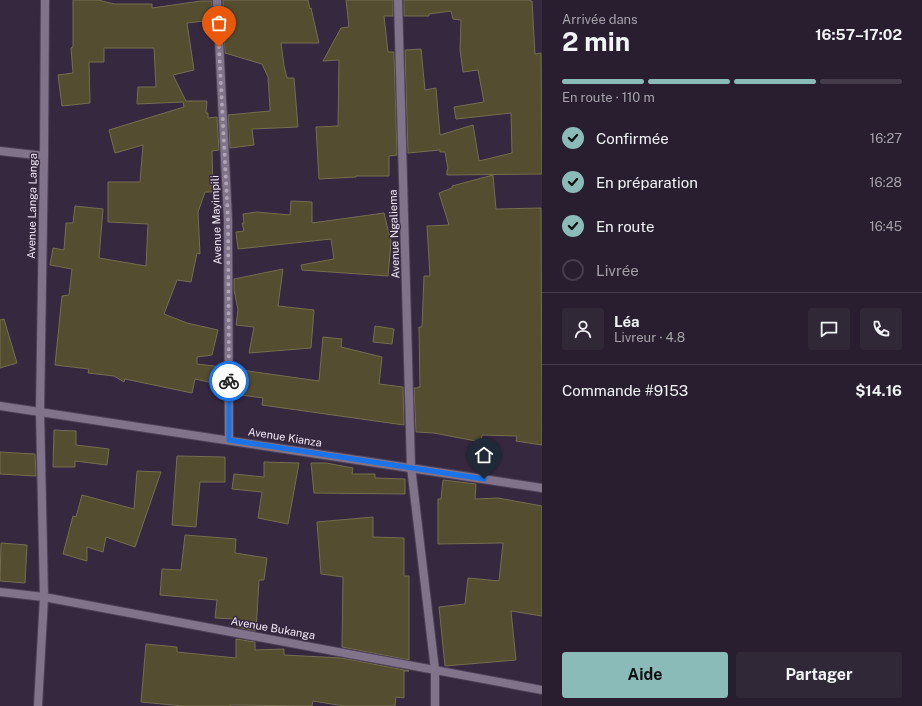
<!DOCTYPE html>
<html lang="fr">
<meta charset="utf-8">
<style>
body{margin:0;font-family:"Public Sans",sans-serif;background:#302737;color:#f1f3f6;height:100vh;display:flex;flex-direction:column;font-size:15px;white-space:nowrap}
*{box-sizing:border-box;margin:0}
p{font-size:13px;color:#a5a2aa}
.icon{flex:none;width:22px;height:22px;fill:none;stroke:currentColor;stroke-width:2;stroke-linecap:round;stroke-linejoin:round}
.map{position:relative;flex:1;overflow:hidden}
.side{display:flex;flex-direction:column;background:#281e2f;width:380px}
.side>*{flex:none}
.pin{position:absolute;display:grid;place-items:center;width:34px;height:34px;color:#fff;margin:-41px -17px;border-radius:50% 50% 50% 0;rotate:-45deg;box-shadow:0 0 4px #0007}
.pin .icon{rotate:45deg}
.courier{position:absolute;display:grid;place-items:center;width:40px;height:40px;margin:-20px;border:3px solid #1a73e8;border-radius:50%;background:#fff;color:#222;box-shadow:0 1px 5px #0007}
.headline em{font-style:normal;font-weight:700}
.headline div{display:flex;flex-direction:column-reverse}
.headline{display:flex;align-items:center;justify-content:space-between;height:68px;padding:0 20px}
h1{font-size:26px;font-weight:700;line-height:30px}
.bar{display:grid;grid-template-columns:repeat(4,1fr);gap:6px 4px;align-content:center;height:48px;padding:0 20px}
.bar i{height:5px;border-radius:3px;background:#443c4b}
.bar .on{background:#8bbbb9}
.bar p{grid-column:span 4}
.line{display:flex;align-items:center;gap:10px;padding:0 20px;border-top:1px solid #443c4b}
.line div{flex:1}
.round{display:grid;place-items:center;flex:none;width:42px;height:42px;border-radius:4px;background:#302737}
ol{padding:0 20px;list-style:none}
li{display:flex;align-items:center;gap:12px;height:44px}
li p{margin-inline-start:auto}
li .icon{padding:4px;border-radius:50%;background:#8bbbb9;color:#111;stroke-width:4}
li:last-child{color:#a5a2aa}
li i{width:22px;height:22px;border:2px solid #443c4b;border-radius:50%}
.action{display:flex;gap:8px;margin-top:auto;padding:8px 20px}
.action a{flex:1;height:46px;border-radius:4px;background:#8bbbb9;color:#111;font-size:16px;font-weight:700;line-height:46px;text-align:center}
.action a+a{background:#302737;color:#f1f3f6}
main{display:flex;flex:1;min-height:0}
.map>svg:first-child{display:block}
.building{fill:#544d30;stroke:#756e50}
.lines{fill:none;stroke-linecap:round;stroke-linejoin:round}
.minor-casing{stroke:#504359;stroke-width:10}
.tertiary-casing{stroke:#504359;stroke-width:10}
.minor{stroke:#81748a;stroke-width:8}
.tertiary{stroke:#81748a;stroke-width:8}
.done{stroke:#afa4b6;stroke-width:4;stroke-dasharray:0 7.2}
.route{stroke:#1a73e8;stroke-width:5}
.labels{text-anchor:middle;stroke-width:3;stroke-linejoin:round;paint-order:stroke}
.street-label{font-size:11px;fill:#f0e7f6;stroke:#36283f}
</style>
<main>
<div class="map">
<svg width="542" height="706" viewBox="0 0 542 706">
<rect width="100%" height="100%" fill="#36283f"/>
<path class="building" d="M73,0H98L114,4H152V8L201,1H212V20L187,23L194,70L173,75L186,101H207L206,113H208V118L217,117L219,150L212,151L213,192H205L198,212L200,254L197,253L191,282L177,280L164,314L187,323L218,330L212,355L197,357V364L223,367V385L195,379L192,393L125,379L124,382L114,376L88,373L89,369L55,365L62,296L69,295L72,269L50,265L53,248L64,250L66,223H73L75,206L103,209L99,258L146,266L148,224L108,222V182H140L143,145L115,153L109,130L184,107L183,102L137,104L138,87H156L154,48H104V62H89L90,103L62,106L58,75L73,73L71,48L73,47Z
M223,0H308L310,9L311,8L319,43H281L284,66L287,78H294L298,127L252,129L254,145L230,148L228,115L270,111V108L268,77L262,64L225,53L224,35L230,17L223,18Z
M346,0H393V16H384L388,52H394L397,155L389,156V176H356V177L319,179L316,127L338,126L339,60L323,61L341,28L349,27Z
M404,0H530V1H532L535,54L541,53L542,174L447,175V170L448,169L445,152H440V150L408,153L405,50L421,49L425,90L436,88L440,135L473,125L479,161L512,153L511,113L456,119L454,107L484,102L478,70L463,72L460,50L461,20L453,19L451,11L429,14V16H404Z
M493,175L496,209L541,208L542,445L516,441L517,436L482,435L481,442L434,433L416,432L414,388H418V387H420L419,327H422L424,276H430L427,226L449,225L439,193L452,188V186Z
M291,201L312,202V223L384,213L391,242L388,276L302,270L301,265L334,259L331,239L238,249L236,232L244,231L242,223H244L243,214L257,212L290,215Z
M283,269L278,306L314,310L311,348L249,353L254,327L236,325L238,310L234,290V279Z
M4,319L17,363L0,368V320Z
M375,326L394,329L392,344L373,342Z
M323,337L342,339L341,347L382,357L379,384L403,387L404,425L262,405L263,398L234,394V369L319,381Z
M54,430L76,431V445L109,449L107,465L75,461V467H53Z
M0,452L35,454L36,476L0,474Z
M177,456L225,457V482H200L196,527L172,525Z
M264,462L299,463L288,524L258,518L262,492L232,489L234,474L264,477Z
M311,463H326L353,468L352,474H375V478L405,479V494L314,493Z
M137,471L161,472L135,547L106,537L103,552L87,547V561L63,554L73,516L76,517L82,495L134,509Z
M443,480L476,484L475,499L498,498L542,506V616L511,611L516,660L445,666L439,607L465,604L468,578L499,581L503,543L438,544V499H441Z
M373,517V537L404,538V576H409V660L342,647L343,577L321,574L317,522Z
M185,535L236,539L235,553L267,558L264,580H259L256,631L237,627V625H235V619L215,618L217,600L160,595L162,569L181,570Z
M1,543L27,545L25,583L0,581Z
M236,639L255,642V650L284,649V655L342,658L409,671H404V698L396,697L395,706H344L313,701L312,706L230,705V706H183L141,702L146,644L177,647V652L236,658Z"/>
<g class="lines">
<defs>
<path id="minor" d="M217,0L228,220L229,440
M398,0L411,467L435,670V706
M0,151L44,156
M0,592L44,597L542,690
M38,706L44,597L40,411L44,156L45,0"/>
<path id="tertiary" d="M0,406L542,488"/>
</defs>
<use href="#minor" class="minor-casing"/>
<use href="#tertiary" class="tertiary-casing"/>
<use href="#minor" class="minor"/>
<use href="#tertiary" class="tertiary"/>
</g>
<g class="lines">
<path class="done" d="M219,47L228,220L229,381"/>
<path class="route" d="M229,381V440L484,479"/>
</g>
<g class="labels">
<g class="street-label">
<text transform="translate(32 206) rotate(-89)" y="4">Avenue Langa Langa</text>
<text transform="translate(216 220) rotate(-92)" y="4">Avenue Mayimpili</text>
<text transform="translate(394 234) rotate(-92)" y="4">Avenue Ngaliema</text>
<text transform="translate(285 437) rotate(9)" y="4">Avenue Kianza</text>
<text transform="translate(273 628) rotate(10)" y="4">Avenue Bukanga</text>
</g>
</g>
</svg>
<div class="pin" style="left:219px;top:47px;background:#ea580c"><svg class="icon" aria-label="bag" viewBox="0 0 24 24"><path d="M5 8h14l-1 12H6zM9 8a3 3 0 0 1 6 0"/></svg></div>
<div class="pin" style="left:484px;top:479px;background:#1f2937"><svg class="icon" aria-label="home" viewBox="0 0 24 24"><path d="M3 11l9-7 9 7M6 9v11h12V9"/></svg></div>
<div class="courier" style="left:229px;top:381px"><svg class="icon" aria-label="bike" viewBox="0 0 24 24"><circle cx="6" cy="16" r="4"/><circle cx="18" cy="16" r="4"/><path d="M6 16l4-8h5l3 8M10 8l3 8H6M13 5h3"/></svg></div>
</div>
<section class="side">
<div class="headline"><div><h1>2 min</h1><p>Arrivée dans</p></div><em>16:57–17:02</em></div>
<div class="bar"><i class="on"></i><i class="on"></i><i class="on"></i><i></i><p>En route · 110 m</p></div>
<ol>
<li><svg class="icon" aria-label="check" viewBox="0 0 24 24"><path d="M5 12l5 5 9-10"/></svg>Confirmée<p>16:27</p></li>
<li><svg class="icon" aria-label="check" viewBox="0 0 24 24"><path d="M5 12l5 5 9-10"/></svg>En préparation<p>16:28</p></li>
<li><svg class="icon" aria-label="check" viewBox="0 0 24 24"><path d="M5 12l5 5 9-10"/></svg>En route<p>16:45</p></li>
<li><i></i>Livrée</li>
</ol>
<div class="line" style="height:72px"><a class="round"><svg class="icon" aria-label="person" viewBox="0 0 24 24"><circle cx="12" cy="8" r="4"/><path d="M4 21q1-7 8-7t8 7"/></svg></a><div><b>Léa</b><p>Livreur · 4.8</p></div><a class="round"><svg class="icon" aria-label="chat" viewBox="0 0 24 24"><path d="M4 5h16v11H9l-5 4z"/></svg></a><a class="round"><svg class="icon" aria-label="phone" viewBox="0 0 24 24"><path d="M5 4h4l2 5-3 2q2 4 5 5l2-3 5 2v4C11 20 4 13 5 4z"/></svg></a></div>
<div class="line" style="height:52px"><div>Commande #9153</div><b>$14.16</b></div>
<div class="action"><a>Aide</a><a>Partager</a></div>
</section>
</main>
